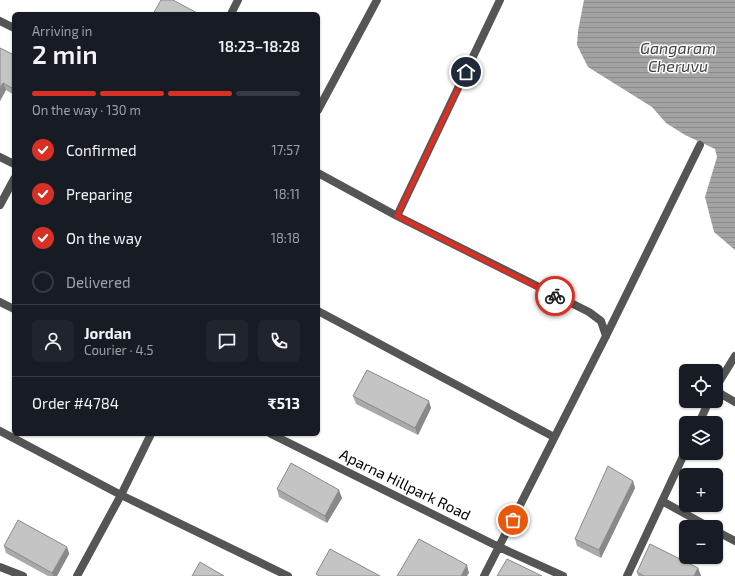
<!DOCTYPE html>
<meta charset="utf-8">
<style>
body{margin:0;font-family:"Exo 2",sans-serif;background:#20242c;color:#f1f3f6;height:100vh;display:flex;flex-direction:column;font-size:15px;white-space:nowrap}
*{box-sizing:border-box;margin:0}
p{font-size:13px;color:#9ea1a6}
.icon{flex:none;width:22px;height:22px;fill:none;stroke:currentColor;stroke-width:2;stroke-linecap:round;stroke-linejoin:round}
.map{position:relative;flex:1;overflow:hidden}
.side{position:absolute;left:12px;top:12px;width:308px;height:424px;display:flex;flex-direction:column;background:#171b24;border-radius:6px;box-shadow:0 1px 3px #0004}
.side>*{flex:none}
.buttons{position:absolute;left:679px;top:364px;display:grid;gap:8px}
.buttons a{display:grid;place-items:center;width:44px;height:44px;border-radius:6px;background:#171b24;box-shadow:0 1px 3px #0004;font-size:20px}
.pin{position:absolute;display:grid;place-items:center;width:34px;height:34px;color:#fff;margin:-17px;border:2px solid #fff;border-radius:50%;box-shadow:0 1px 4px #0007}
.courier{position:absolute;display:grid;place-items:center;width:40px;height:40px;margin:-20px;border:3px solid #d93025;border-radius:50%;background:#fff;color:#222;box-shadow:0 1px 5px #0007}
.headline em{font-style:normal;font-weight:600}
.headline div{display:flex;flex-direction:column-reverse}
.headline{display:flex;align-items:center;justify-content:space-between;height:68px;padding:0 20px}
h1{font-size:26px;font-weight:600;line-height:30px}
.bar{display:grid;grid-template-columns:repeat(4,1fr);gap:6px 4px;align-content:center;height:48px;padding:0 20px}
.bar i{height:5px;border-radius:3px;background:#363941}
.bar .active{background:#d93025}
.bar p{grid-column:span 4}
.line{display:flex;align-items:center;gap:10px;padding:0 20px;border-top:1px solid #363941}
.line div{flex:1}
.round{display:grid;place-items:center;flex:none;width:42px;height:42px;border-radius:6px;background:#20242c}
ol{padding:0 20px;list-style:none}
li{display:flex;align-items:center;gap:12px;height:44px}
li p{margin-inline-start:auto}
li .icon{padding:4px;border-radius:50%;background:#d93025;color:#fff;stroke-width:4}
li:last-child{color:#9ea1a6}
li i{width:22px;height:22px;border:2px solid #363941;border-radius:50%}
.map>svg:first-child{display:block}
.water{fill:url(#water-rules)}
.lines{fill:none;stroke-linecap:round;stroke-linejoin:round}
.minor{stroke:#555;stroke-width:8}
.wall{fill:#a9a9a9}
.shaded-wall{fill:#898989}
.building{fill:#c4c4c4;stroke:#898989}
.done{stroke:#595959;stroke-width:4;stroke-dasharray:0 7.2}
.route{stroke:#d93025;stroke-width:5}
.labels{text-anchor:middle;stroke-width:3;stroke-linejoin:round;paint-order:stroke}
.street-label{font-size:15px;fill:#000;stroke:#fff}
.water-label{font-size:16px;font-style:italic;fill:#444;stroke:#fff}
</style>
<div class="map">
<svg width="735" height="576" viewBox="0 0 735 576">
<defs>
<pattern id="water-rules" width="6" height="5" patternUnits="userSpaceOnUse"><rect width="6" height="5" fill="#a3a3a3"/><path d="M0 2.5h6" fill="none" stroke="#8b8b8b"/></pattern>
</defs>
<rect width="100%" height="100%" fill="#fff"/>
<path class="water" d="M584,0H735V250L714,232L705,197L717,157L715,149L685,135L666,123L652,107L588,67L577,45L578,31Z"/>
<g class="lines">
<path class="minor" d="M231,14L238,0
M0,21L14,28
M318,110L377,0
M0,157L14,164
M318,173L397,216L589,312L601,321L606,336
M0,205L14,179
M397,216L500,0
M0,302L14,309
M318,311L554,437
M716,387L735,356
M716,391L735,402
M699,423L709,401
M0,431L121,495L288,576
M271,434L499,547L563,576
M662,501L709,527
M716,531L735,541
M0,567L23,576
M77,576L121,495L151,434
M484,576L606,336L700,145
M627,576L686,450"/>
</g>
<path class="wall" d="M0,48L14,55V95L6,90L0,101Z
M353,396L431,408L418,435L356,404Z
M633,481L635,488L601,558L577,546L575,539Z
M277,489L342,498L327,523L279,497Z
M4,546L67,547L69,554L57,576H48L6,553Z
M698,568L701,576H638L637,572Z"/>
<path class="shaded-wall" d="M3,83L6,90L0,101V88Z
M429,401L431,408L418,435L415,428Z
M633,481L635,488L601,558L599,550Z
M339,490L342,498L327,523L325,516Z
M67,547L69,554L57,576H53L52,573Z
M467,565L469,573L467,576H461Z
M698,568L701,576H694Z"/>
<path class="building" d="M161,0H173L199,14H153Z
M0,48L14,55V89L3,83L0,88Z
M367,370L429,401L415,428L353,396Z
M291,463L339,490L325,516L277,489Z
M608,466L633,481L599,550L575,539Z
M18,520L67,547L52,573L4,546Z
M419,539L467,565L461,576H397Z
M650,544L698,568L694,576H644L637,572Z
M330,549L380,576H319L316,574Z
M507,559L542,576H497Z
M200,562L224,576H192Z"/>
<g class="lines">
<path class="done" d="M513,520L606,336L601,320L589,312L555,296"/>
<path class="route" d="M466,72L397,216L555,296"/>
</g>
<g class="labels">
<g class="street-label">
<text transform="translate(405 485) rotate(26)" y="5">Aparna Hillpark Road</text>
</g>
<g class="water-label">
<text x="678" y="54">Gangaram<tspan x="678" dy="18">Cheruvu</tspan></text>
</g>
</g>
</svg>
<div class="buttons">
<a><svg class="icon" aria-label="locate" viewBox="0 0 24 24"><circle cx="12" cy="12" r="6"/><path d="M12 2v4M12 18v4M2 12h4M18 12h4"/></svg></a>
<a><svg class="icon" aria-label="layers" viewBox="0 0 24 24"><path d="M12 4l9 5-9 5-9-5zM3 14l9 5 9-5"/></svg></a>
<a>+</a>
<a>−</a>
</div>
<div class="pin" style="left:513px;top:520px;background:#ea580c"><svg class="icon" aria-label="bag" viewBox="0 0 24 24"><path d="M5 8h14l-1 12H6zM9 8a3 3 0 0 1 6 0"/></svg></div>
<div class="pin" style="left:466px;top:72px;background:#1f2937"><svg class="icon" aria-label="home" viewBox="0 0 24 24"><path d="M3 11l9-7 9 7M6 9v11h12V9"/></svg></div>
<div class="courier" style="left:555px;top:296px"><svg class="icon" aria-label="bike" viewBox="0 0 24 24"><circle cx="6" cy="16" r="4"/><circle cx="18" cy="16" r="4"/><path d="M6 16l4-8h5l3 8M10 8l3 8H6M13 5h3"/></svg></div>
<section class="side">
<div class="headline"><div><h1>2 min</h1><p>Arriving in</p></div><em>18:23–18:28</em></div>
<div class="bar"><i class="active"></i><i class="active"></i><i class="active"></i><i></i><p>On the way · 130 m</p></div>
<ol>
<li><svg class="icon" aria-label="check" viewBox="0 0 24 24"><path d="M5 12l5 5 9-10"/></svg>Confirmed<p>17:57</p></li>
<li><svg class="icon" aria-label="check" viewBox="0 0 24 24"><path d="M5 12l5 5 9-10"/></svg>Preparing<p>18:11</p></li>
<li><svg class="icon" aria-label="check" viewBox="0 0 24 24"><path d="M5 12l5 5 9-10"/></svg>On the way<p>18:18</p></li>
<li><i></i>Delivered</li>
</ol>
<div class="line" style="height:72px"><a class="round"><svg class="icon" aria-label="person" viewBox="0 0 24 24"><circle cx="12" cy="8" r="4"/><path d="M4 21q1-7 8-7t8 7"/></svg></a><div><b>Jordan</b><p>Courier · 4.5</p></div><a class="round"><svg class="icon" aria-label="chat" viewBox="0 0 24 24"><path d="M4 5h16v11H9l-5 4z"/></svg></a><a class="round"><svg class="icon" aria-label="phone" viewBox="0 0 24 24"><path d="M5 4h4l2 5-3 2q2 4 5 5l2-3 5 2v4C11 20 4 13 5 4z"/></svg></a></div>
<div class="line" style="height:52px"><div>Order #4784</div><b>₹513</b></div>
</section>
</div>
